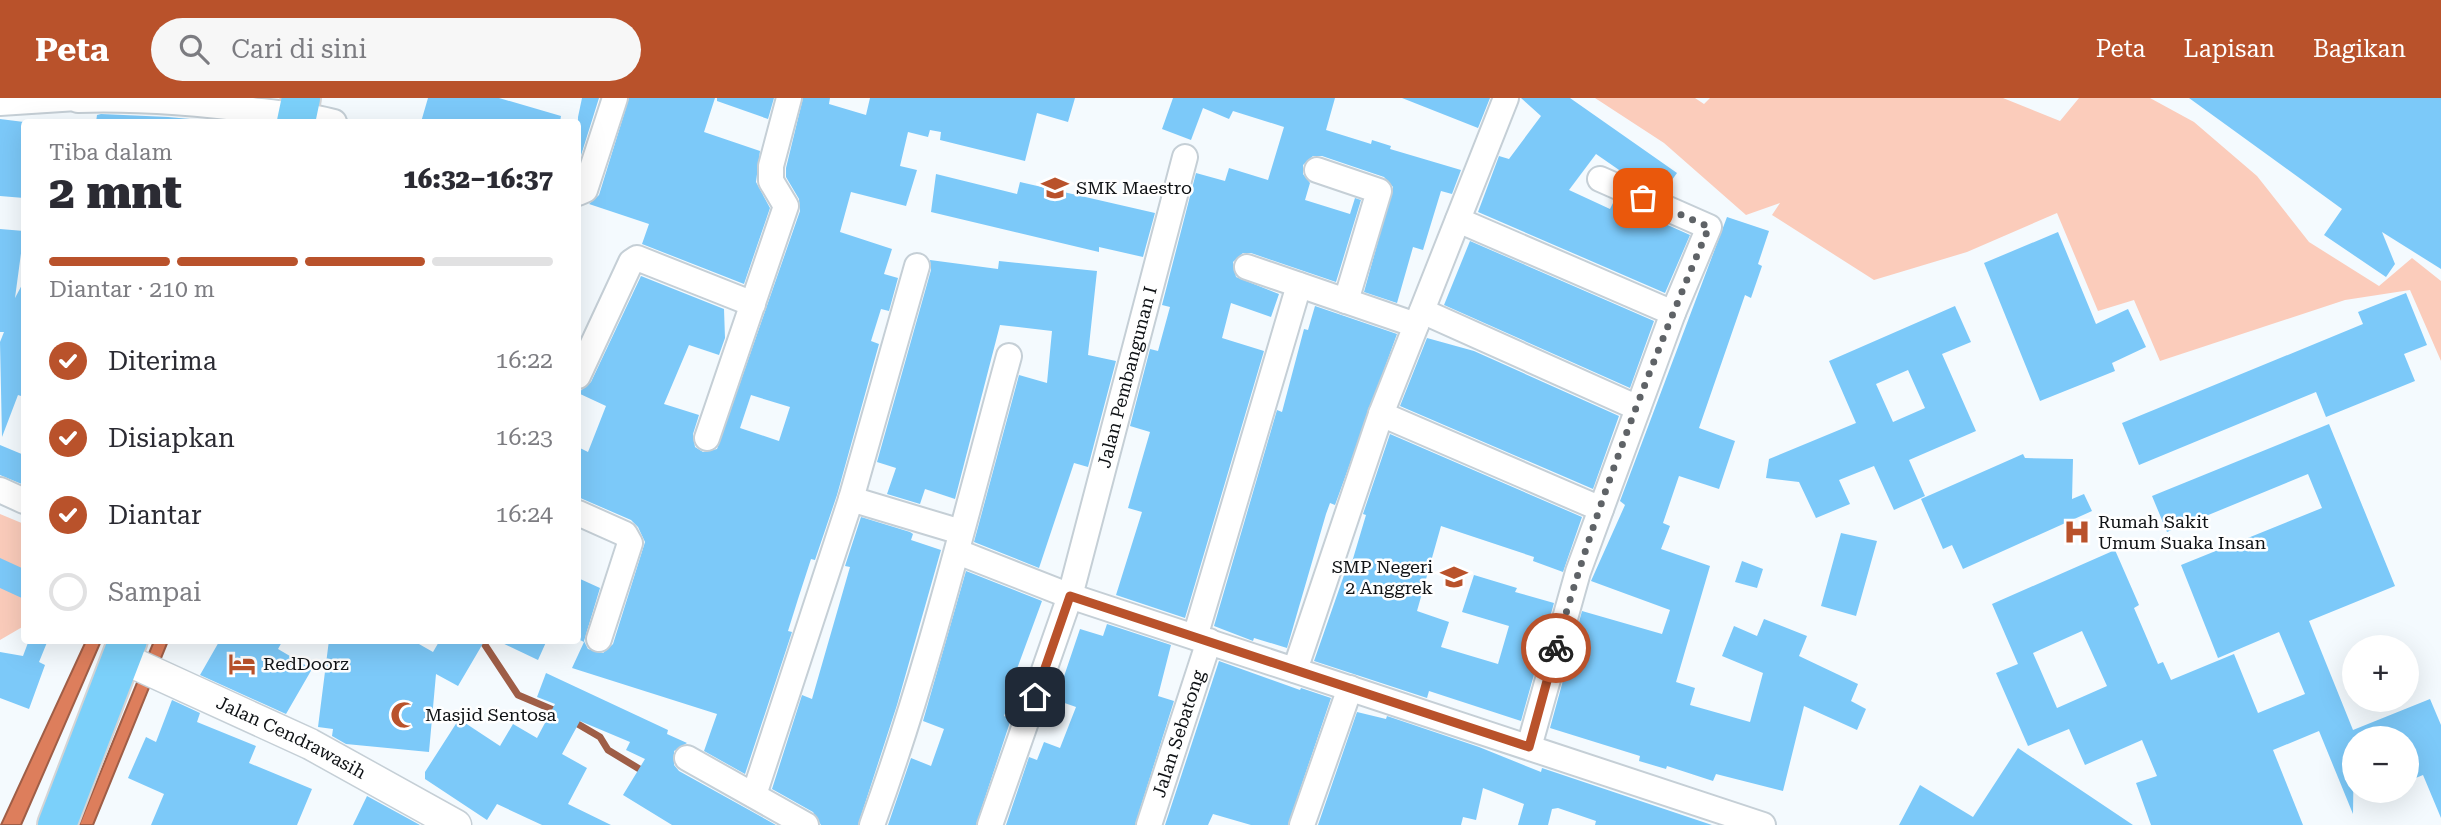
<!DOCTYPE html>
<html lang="id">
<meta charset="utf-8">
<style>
body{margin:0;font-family:"Roboto Serif",serif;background:#f7f7f7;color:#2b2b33;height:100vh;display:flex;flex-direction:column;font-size:26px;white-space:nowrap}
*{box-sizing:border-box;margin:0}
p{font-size:23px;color:#7c7c81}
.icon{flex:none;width:38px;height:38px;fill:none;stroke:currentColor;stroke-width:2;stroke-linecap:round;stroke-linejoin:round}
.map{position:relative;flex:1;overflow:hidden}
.panel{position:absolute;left:21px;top:21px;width:560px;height:525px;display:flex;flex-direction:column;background:#fff;border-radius:7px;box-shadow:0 7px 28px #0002}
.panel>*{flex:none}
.fabs{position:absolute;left:2342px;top:537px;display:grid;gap:14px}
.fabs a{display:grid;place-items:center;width:77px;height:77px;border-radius:50%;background:#fff;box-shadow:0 7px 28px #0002;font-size:35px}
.pin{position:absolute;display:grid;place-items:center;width:60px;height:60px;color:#fff;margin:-30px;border-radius:14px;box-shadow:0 4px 10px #0006}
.courier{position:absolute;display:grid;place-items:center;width:70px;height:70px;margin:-35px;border:5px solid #b9522b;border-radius:50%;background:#fff;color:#222;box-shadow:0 2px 9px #0007}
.head em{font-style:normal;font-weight:800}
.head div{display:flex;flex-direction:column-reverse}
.head{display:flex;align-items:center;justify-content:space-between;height:119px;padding:0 28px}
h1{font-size:46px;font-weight:800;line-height:52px}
.bar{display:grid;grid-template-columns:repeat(4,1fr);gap:10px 7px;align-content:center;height:84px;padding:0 28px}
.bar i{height:9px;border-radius:5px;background:#e1e1e2}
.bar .active{background:#b9522b}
.bar p{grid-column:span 4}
ol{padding:0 28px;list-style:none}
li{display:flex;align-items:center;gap:21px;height:77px}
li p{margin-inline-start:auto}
li .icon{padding:7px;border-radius:50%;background:#b9522b;color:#fff;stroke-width:4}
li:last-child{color:#7c7c81}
li i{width:38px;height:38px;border:4px solid #e1e1e2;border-radius:50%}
header{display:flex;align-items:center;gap:42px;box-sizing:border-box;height:98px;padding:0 35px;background:#b9522b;color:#fff}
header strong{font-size:33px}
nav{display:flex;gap:38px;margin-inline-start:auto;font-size:24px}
.search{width:490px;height:63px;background:#f7f7f7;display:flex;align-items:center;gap:18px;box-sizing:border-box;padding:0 24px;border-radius:38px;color:#7c7c81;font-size:26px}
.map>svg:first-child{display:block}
.green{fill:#fbccbb}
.water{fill:#dd7e5c;stroke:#9f5e47;stroke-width:2}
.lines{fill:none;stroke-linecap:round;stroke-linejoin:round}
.stream{stroke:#9f5e47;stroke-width:7}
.building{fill:#7cc9f9;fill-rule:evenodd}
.minor-casing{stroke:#c5cfd6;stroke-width:28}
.tertiary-casing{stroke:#c5cfd6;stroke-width:33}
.primary-casing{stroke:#d4d4d5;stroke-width:42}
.minor{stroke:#fff;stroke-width:24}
.tertiary{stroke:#fff;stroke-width:30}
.primary{stroke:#7bd0fa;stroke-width:38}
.done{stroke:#5f6367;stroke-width:7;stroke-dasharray:0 12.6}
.route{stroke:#b9522b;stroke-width:9}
.labels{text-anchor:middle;stroke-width:5;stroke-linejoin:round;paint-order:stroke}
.poi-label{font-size:18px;fill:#0f1215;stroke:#fff;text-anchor:start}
.street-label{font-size:18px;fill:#0f1215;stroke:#fff}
</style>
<header>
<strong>Peta</strong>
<div class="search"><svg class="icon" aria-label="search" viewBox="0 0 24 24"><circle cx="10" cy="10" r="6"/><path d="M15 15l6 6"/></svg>Cari di sini</div>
<nav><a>Peta</a><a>Lapisan</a><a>Bagikan</a></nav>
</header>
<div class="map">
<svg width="2441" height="727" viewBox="0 0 2441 727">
<rect width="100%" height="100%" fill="#f4fafe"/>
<path class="green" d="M1595,0H1695L1704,6L1710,0H2003L2060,23L2079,0H2150L2194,24L2257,78L2309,144L2379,188L2412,160L2441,183V263L2410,192L2345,202L2160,263L2134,202L2098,213L2057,115L1967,154L1874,182L1772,117L1780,105L1746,117L1664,45Z
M0,416L24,426V528L0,542Z"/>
<path class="water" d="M86,543H101L21,727H1Z
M154,543H168L93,727H79Z"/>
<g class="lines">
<path class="stream" d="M475,544H483L518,597L558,614
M571,622L600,639L608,652L646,675"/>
</g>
<path class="building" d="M428,0H499L561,18L560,24H421Z
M582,0H599L578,67V19Z
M629,0H715L704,34L760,53L756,84L770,110L744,186L642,146L649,126L589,106L599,97Z
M717,0H774L768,21L717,3Z
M803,0H830L829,6L866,17L870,0H1075L1068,24L1037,15L1025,63L940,42L941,34L930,32L928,39L908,34L900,68L917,72L906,108L851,94L840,134L892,151L884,176L898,180L889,213L881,211L871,243L879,246L837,397L815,462L811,461L798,501L788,533L792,534L745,676L704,653L717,616L572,570L584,544L578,541V480L600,490L584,543L588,551L603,555L613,546L645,444L638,429L631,422L578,399V349L588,354L606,308L578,295L591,284L641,178L724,211L725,240L719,257L689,247L664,306L699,317L693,336L695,349L703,354L717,351L800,113L799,101L786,79V70ZM751,297L790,309L779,343L740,330Z
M1173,0H1335L1326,32L1371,46L1372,42L1391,48L1390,51L1461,72L1452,96L1441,93L1423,152L1413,149L1397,205L1364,194L1393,89L1384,79L1322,58H1313L1303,67V76L1310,85L1305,102L1350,116L1355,100L1361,102L1336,184L1251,155H1243L1233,164L1236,179L1279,196L1271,219L1231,205L1222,240L1264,253L1185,520L1116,497L1142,414L1128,410L1150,334L1130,328L1150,251L1158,253L1170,209L1162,207L1196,75L1225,83L1229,70L1268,82L1284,29L1233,13L1229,21L1203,10L1191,42L1162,31Z
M1402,0H1490L1478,30Z
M1521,0H1570L1677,75L1664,93L1622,74L1596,56L1569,92L1610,111L1614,103L1690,137L1665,195L1478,114L1499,58L1509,61L1541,18Z
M2189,0H2441V171L2382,134L2395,166L2386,179L2324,137L2342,111Z
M101,16L168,19L223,24H96L97,17Z
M0,21L24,24V100L0,98Z
M936,76L1017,96L1020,84L1155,115L1143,159L1099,149V154L931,114Z
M1727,119L1769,133L1758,166L1762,168L1751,200L1745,197L1699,330L1735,343L1719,391L1679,378L1663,425L1670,428L1661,451L1710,468L1676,584L1695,590L1690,607L1750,624L1763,575L1722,558L1734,528L1757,538L1764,521L1807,538L1799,558L1858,586L1851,603L1866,611L1857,632L1804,608L1783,693L1716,676L1713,683L1667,668L1666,671L1639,663L1640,658L1550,630L1582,513L1662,536L1670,512L1591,483L1625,407L1620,403Z
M0,131L24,133L15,200L24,183V299L18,297L2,339L0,244L4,234H0Z
M2058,134L2096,226L2128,211L2146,249L2112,265L2115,273L2040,303L1984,165Z
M1470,143L1654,223L1630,290L1444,207Z
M930,162L998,171L999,163L1097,173L1088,257L1116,263L1088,369L1074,365L1039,470L974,444L1019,277L1047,285L1052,233L1000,227L955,401L925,391L920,406L887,396L896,370L877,364L931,172Z
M2406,195L2427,247L2404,256L2415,283L2326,319L2316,294L2139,367L2122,325L2363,226L2358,214Z
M1315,208L1397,236L1335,407L1330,405L1326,416L1287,550L1254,540L1253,543L1214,528L1277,312L1282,314L1304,231L1308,232Z
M1955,208L1971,244L1942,256L1976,333L1909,362L1925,398L1894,412L1874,368L1839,382L1850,406L1816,420L1799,384L1766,380L1769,361L1856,325L1829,263ZM1908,272L1925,310L1893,324L1876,286Z
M1427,240L1474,253L1619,318L1593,391L1400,308Z
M2329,326L2395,488L2309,523L2353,632L2430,601L2441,627V720L2423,677L2406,684V640H2354L2353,716L2319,633L2273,652L2303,727H2151L2136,685L2157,678L2142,642L2085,667L2069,631L2028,648L1996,575L2018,566L1992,506L2115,452L2139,507L2134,510L2158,566L2163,564L2171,582L2234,556L2258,615L2305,596L2279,534L2218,560L2181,467L2322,410L2308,376L2167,434L2152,398ZM2082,533L2107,588L2057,610L2033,555Z
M1390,336L1582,419L1563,474L1533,463L1534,459L1441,428L1417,513L1449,524L1441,549L1498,566L1509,528L1462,514L1474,477L1517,490L1515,494L1554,505L1521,623L1429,593L1427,600L1314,563L1349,463L1352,464L1366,417L1363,416Z
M0,347L24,357V387L0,377Z
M2023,356L2025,360L2073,361L2072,401L2084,396L2092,413L1963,471L1952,447L1943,451L1921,401Z
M861,419L910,434L913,436L911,442L941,452L897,607L858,727H821L813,714L772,691L802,597L812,601L850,469L845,468Z
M1841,435L1877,443L1856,518L1821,508Z
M0,460L24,471V501L0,490Z
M1742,463L1763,471L1757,490L1735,484Z
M966,473L1042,503L1007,598L1011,599L1004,618L1011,621L976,727H888L911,660L931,668L944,631L923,623Z
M1107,526L1171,547L1158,598L1174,603L1135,727H1006L1029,659L1037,662L1044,644L1060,650L1076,609L1056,602L1080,531L1103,538Z
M29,542H48L39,564L45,567L29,611L0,600V554L23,558Z
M220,542H283L278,551L312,571L286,616L200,577Z
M329,542H412L433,554L440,542H485L458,588L436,576L429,654L346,646L332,638L333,631L318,629Z
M496,542H547L538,562Z
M1219,563L1300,592L1301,590L1331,600L1288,727H1251L1213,716L1208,727H1165Z
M546,575L668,632L667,636L687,645L674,653V667L679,673L776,727H672L623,697L645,661L626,652L630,644L580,623L562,656L587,670L568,706L611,727H542L497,706L487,722L425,681V674L459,621L500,648L513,626L537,640L555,606L537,599Z
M172,602L200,615L197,624L256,648L249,665L312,691L297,727H151L164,696L128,680L146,639L156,644Z
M1357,614L1386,621L1387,618L1479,649L1541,674L1542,670L1712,727H1595L1596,723L1558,710L1552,711L1548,727H1518L1524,706L1483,690L1476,722L1463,719L1461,727H1318Z
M2018,650L2133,727H1899L1920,687L1973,719Z
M367,698L420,727H353Z"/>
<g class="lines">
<defs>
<g id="minor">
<path d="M78,2C139,0 199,5 260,13C286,16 310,17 334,24"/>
<path d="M0,5L77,0"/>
<path d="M1317,72L1379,93L1346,203"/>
<path d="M578,95L585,92L615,0"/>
<path d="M1458,122L1673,215"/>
<path d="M1247,169L1416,227"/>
<path d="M1422,213L1638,310"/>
<path d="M578,278L631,164L637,160L753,206"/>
<path d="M1381,316L1601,411"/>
<path d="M707,340L786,108L771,83V68L789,0"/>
<path d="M0,392L24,403"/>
<path d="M851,401L917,168"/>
<path d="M578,415L625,436L630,445L599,541"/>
<path d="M958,454L1070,498L1763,727"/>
<path d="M1195,539L1299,187"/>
<path d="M1295,572L1381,316L1506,0"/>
<path d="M1529,649L1578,474L1673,215L1709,129L1600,81"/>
<path d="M687,660L806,727"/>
<path d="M754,697L851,401L961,434"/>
<path d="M872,727C928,574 966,415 1009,258"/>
<path id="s1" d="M990,727L1070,498L1185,59"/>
<path id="s2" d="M1149,727L1209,543"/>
<path d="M1302,727L1350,590"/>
</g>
<g id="tertiary">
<path id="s3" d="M122,560L310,646L456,727"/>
</g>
<path id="primary" d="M296,24L301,0
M57,727L128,542"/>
</defs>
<use href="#minor" class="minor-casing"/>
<use href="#tertiary" class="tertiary-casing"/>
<use href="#primary" class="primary-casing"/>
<use href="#minor" class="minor"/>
<use href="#tertiary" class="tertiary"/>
<use href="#primary" class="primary"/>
</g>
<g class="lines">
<path class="done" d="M1556,550C1596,407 1651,266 1709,129L1643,100"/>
<path class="route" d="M1035,599L1070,498L1529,649L1556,550"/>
</g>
<defs>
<symbol id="school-bare" viewBox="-9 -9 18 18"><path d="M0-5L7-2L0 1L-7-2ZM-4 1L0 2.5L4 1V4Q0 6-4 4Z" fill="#b9522b" stroke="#fff" stroke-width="2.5" paint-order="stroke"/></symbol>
<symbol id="hospital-bare" viewBox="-9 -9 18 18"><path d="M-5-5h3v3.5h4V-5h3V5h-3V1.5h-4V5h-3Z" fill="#b9522b" stroke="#fff" stroke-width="2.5" paint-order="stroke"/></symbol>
<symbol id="hotel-bare" viewBox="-9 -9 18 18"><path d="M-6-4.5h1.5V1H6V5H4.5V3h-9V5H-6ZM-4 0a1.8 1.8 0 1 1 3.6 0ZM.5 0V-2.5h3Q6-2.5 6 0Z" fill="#b9522b" stroke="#fff" stroke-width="2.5" paint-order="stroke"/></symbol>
<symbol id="mosque-bare" viewBox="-9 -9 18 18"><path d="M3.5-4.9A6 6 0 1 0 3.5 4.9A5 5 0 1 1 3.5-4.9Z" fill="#b9522b" stroke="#fff" stroke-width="2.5" paint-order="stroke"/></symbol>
</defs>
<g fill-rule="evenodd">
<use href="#school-bare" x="1036" y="71" width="38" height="38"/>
<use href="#hospital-bare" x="2058" y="415" width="38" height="38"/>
<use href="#school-bare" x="1435" y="460" width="38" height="38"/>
<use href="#hotel-bare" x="223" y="547" width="38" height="38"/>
<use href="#mosque-bare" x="385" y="598" width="38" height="38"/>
</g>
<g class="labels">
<g class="poi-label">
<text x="1076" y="96">SMK Maestro</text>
<text x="2098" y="430">Rumah Sakit<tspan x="2098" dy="21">Umum Suaka Insan</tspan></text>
<text x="1433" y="475" text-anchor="end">SMP Negeri<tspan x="1433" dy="21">2 Anggrek</tspan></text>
<text x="263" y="572">RedDoorz</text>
<text x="425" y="623">Masjid Sentosa</text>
</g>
<g class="street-label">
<text dy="6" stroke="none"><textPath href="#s1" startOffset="469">Jalan Pembangunan I</textPath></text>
<text dy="6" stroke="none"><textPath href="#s2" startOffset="96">Jalan Sebatong</textPath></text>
<text dy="6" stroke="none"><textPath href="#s3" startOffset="187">Jalan Cendrawasih</textPath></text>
</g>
</g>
</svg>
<div class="fabs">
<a>+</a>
<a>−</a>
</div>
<div class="pin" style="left:1643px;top:100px;background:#ea580c"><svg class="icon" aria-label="bag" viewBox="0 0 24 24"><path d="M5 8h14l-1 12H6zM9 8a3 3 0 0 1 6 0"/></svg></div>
<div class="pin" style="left:1035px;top:599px;background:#1f2937"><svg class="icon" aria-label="home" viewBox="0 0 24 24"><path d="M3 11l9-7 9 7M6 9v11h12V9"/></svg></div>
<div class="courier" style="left:1556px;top:550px"><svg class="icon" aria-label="bike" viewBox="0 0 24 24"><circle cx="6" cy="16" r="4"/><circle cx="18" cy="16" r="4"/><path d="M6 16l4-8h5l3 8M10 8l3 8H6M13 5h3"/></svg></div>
<section class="panel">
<div class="head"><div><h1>2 mnt</h1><p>Tiba dalam</p></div><em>16:32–16:37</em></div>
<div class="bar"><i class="active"></i><i class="active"></i><i class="active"></i><i></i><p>Diantar · 210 m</p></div>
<ol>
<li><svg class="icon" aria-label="check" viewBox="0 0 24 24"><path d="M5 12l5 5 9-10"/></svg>Diterima<p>16:22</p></li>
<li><svg class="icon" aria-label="check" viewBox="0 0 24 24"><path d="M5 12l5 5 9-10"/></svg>Disiapkan<p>16:23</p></li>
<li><svg class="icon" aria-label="check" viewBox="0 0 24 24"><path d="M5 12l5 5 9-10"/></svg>Diantar<p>16:24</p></li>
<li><i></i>Sampai</li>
</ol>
</section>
</div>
